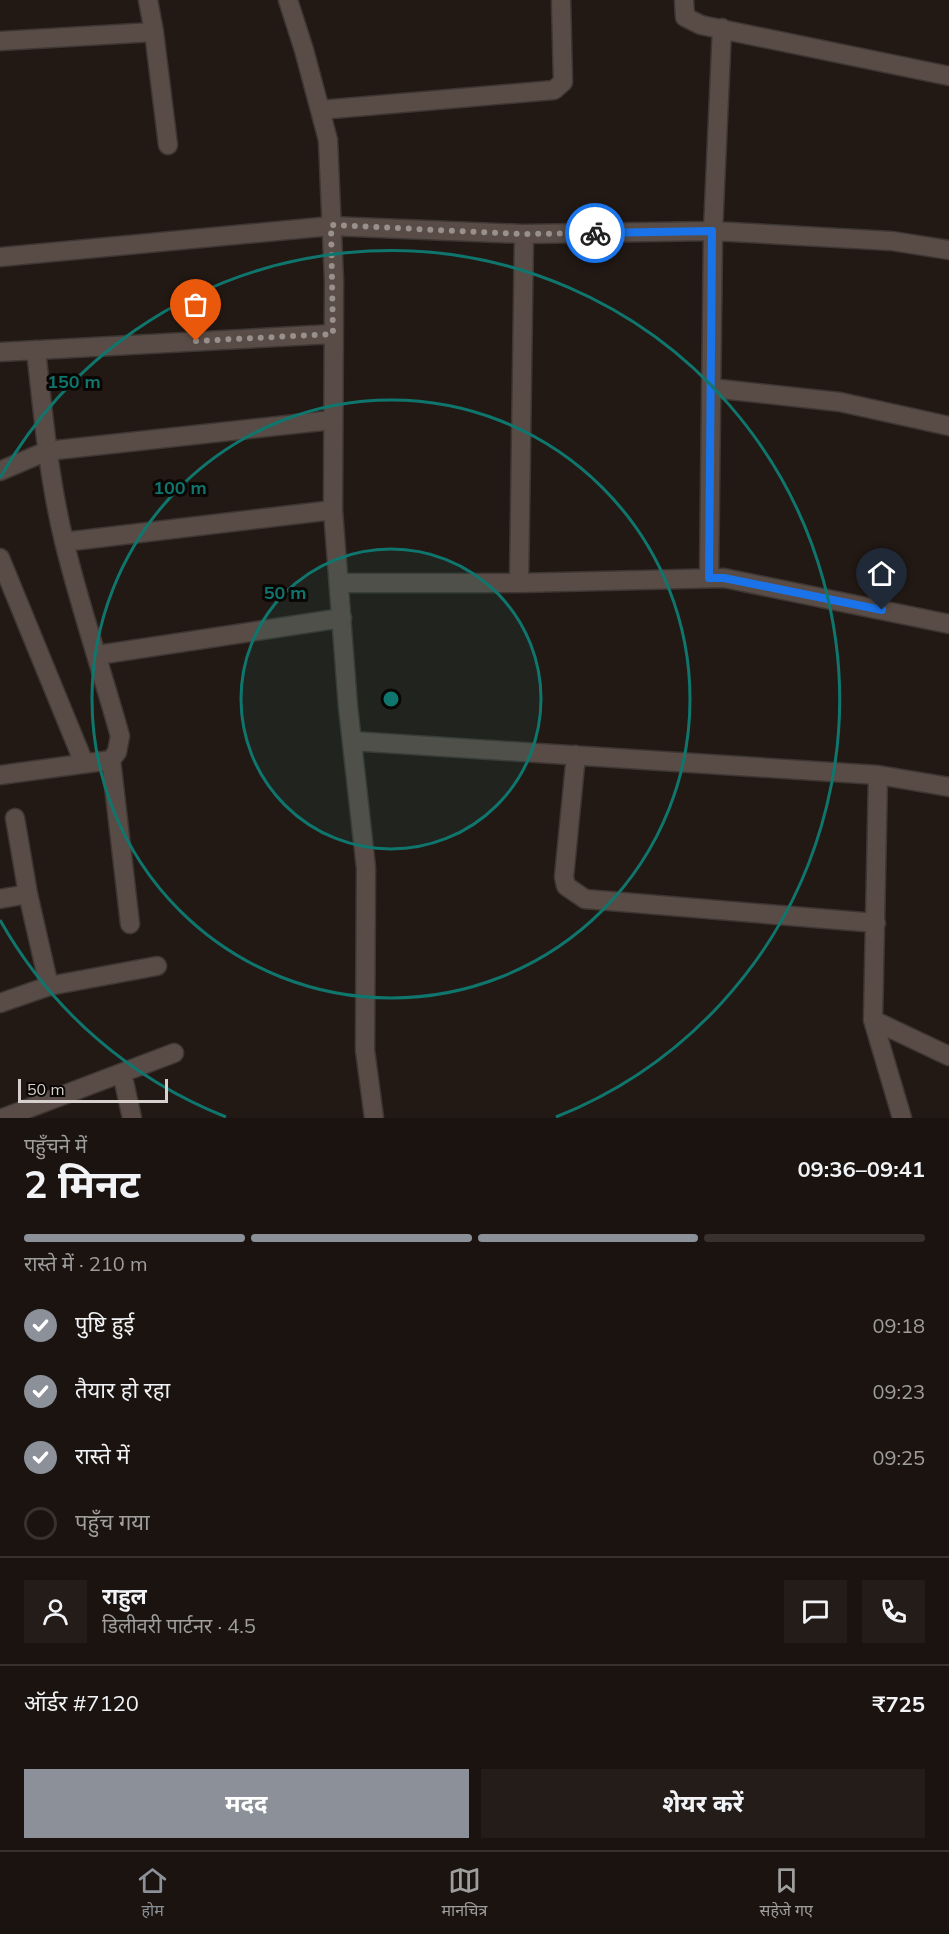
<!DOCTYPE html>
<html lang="hi">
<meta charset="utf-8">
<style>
body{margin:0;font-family:Mulish,"Noto Sans Devanagari",sans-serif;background:#231c18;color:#f1f3f6;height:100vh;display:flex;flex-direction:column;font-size:22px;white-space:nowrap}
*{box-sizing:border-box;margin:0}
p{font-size:20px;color:#9f9e9e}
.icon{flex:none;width:33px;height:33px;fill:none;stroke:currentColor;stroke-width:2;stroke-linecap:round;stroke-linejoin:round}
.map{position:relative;height:1118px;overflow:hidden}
.panel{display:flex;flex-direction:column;background:#1a130f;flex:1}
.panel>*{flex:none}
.scale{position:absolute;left:18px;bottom:15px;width:150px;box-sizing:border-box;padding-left:6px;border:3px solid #d8d0cd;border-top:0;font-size:16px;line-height:21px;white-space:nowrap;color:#d8d0cd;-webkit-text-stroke:4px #090604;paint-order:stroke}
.pin{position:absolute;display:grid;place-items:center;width:51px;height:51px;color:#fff;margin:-62px -26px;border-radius:50% 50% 50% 0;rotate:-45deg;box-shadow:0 0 6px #0007}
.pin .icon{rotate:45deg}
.courier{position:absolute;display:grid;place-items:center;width:60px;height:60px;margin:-30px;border:4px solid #1a73e8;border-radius:50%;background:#fff;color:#222;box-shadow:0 2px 8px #0007}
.overview em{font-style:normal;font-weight:700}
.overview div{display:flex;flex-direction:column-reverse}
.overview{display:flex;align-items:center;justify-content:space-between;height:102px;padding:0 24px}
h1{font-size:39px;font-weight:700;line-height:45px}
.bar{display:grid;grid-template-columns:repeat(4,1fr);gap:9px 6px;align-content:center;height:72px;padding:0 24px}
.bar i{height:8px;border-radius:4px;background:#38322f}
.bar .active{background:#8c9099}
.bar p{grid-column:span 4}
.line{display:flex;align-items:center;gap:15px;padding:0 24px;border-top:2px solid #38322f}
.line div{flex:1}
.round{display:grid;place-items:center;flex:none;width:63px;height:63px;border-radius:0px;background:#231c18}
ol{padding:0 24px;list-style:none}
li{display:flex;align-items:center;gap:18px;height:66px}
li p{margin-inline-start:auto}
li .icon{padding:6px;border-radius:50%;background:#8c9099;color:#fff;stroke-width:4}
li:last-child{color:#9f9e9e}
li i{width:33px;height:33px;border:3px solid #38322f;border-radius:50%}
.action{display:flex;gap:12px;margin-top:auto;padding:12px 24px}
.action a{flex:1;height:69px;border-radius:0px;background:#8c9099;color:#fff;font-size:24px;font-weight:700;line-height:69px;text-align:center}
.action a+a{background:#231c18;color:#f1f3f6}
.dock{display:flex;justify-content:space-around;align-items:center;height:84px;border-top:2px solid #38322f;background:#1a130f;font-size:16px;color:#9f9e9e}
.dock a{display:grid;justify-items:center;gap:3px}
.dock .active{color:#8c9099}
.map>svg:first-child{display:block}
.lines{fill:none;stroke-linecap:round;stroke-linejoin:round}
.minor-casing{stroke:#3d3633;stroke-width:21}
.minor{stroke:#594c46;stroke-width:18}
.done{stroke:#99908c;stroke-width:6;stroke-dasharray:0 10.8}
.route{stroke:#1a73e8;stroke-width:8}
.ring{fill:none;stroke:#0f766e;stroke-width:3}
.centre{fill:#0f766e;stroke:#090604;stroke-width:3}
.ring-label{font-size:18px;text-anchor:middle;font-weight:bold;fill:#0f766e;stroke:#090604;stroke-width:6;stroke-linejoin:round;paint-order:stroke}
</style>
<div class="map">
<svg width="949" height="1118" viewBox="0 0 949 1118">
<rect width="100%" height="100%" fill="#231914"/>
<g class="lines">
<defs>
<path id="minor" d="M288,0L304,50L328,140L334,281L333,510L348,707L366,868L365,1050L374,1118
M684,0L685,17L701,25L949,76
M154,32L168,145
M0,41L154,32L148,0
M320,110L554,90L563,82L561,0
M0,257L331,226L524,234L713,231L892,241L949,250
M0,352L333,334
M711,388L840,402L949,426
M0,471L47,451L332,420
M64,542L333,510
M0,558L84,763
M709,578L713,231L722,28
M339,583H519L724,578L949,624
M519,583L524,234
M98,655L342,618
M352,741L878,775L873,1020L949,1056
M576,755L564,877L566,886L585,899L876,923
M111,760L130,924
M0,775L111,760L117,752L120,736C102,671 80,607 64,541C49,479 43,414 36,350
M878,775L949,787
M15,818L28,894L49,986
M0,899L28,894
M0,1003L49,986L157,966
M873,1020L902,1118
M122,1073L132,1118
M3,1118L174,1053"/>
</defs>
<use href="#minor" class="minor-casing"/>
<use href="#minor" class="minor"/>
</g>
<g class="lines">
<path class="done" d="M196,341L333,334L331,225L524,234L595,233"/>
<path class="route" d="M595,233L712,231L709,578H724L882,610"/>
</g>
<circle cx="391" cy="699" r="150" fill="#0f766e" fill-opacity=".12"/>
<g class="ring">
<circle cx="391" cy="699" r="150"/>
<circle cx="391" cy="699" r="299"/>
<path d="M226 1117A449 449 0 0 1 0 920M0 478A449 449 0 1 1 556 1117"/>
</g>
<circle cx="391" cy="699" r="9" class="centre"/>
<g class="ring-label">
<text x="74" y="388">150 m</text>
<text x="180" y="494">100 m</text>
<text x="285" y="599">50 m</text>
</g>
</svg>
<div class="scale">50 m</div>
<div class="pin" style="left:196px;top:341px;background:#ea580c"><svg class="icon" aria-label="bag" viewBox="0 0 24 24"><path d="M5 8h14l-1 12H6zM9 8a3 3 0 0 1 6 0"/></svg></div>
<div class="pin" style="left:882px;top:610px;background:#1f2937"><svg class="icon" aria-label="home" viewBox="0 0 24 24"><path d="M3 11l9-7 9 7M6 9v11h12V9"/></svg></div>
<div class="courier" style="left:595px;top:233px"><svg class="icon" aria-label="bike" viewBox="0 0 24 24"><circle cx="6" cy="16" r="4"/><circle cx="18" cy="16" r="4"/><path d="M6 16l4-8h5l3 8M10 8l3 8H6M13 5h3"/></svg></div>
</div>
<section class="panel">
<div class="overview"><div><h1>2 मिनट</h1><p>पहुँचने में</p></div><em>09:36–09:41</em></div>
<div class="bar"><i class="active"></i><i class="active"></i><i class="active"></i><i></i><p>रास्ते में · 210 m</p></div>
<ol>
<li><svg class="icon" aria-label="check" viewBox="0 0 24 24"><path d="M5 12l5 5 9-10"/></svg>पुष्टि हुई<p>09:18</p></li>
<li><svg class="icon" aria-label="check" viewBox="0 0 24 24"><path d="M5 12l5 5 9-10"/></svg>तैयार हो रहा<p>09:23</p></li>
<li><svg class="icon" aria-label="check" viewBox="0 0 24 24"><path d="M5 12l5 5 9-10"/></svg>रास्ते में<p>09:25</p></li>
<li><i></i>पहुँच गया</li>
</ol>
<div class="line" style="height:108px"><a class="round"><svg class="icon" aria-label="person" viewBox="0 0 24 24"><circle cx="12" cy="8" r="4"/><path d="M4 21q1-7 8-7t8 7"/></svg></a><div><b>राहुल</b><p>डिलीवरी पार्टनर · 4.5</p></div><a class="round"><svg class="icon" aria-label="chat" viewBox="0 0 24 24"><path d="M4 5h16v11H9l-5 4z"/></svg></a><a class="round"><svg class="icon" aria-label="phone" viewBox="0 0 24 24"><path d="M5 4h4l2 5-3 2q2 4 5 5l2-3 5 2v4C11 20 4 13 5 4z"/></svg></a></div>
<div class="line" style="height:78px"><div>ऑर्डर #7120</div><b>₹725</b></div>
<div class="action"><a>मदद</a><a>शेयर करें</a></div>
</section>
<nav class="dock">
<a class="active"><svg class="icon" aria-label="home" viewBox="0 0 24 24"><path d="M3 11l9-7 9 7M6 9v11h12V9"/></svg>होम</a>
<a><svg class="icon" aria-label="map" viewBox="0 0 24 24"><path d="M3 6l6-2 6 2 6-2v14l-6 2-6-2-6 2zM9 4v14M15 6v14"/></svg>मानचित्र</a>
<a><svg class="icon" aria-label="saved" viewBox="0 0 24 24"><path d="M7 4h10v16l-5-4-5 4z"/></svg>सहेजे गए</a>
</nav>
